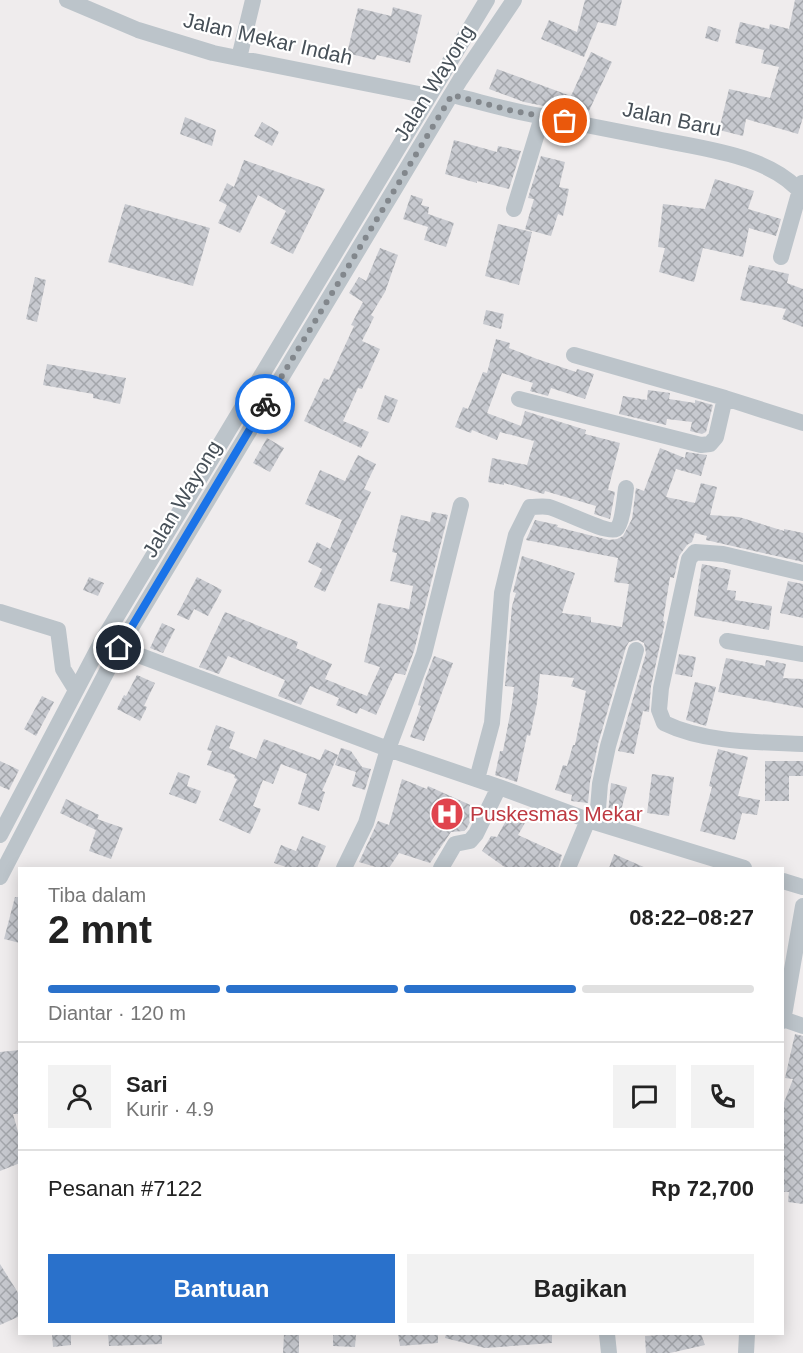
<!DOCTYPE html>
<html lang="id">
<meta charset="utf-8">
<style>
body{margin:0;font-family:Arial,sans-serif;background:#f2f2f2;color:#222;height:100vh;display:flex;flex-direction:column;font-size:22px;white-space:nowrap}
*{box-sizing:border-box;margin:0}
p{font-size:20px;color:#767676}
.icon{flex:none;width:33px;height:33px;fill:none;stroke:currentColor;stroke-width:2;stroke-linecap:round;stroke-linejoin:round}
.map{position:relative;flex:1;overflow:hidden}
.details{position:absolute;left:18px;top:867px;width:766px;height:468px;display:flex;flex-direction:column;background:#fff;border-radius:0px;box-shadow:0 3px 15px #0003}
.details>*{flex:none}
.pin{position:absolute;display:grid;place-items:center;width:51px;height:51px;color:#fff;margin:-26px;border:3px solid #fff;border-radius:50%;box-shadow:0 2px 6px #0007}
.courier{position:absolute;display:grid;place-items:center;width:60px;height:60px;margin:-30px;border:4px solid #1a73e8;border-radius:50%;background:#fff;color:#222;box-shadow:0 2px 8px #0007}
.headline em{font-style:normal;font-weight:700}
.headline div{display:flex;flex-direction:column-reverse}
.headline{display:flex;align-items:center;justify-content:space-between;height:102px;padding:0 30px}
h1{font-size:39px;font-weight:700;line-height:45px}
.bar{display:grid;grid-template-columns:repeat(4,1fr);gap:9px 6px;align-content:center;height:72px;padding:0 30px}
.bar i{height:8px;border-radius:4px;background:#e0e0e0}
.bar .active{background:#2a71cb}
.bar p{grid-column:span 4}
.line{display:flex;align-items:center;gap:15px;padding:0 30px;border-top:2px solid #e0e0e0}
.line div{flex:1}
.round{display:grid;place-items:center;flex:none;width:63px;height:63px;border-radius:0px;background:#f2f2f2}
.action{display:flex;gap:12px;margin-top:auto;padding:12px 30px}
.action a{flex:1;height:69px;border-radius:0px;background:#2a71cb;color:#fff;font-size:24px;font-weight:700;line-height:69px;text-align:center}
.action a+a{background:#f2f2f2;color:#222}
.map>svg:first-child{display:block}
.building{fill:url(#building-cross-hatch)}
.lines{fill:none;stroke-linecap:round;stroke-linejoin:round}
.minor{stroke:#bcc4ca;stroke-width:16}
.done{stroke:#82878c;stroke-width:6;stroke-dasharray:0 10.8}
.route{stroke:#1a73e8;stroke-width:8}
.labels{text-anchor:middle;stroke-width:4.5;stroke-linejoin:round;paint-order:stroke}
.street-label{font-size:21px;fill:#475058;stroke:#fff}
.health-label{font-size:21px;fill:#be3a42;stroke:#fff;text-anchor:start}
</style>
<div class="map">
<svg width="803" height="1353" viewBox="0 0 803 1353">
<defs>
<pattern id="building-cross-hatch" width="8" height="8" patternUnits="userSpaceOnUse" patternTransform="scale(1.5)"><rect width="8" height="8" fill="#c7c9cf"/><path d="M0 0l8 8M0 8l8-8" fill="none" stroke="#a3a6ab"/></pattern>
</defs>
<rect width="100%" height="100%" fill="#efeced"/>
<path class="building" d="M585,0H622L616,26L598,22L584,57L541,39L549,20L577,32Z
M795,0H803V117L798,134L746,119L743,136L719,130L729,89L770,98L779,67L761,63L764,50L735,43L740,22L769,29L770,24L789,29Z
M393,7L422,15L410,63L377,55L375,60L347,53L358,8L391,16Z
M708,26L721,30L718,42L705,38Z
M591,52L612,62L587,115L576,113L561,105L559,109L524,102L489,89L497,69L571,96Z
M185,117L216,130L212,146L180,134Z
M262,122L279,132L272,146L254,136Z
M454,140L497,152L498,146L521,151L509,189L477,181V183L445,174Z
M541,156L565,162L559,187L569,189L563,216L558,214L551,236L525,229L534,199L528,198Z
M244,160L325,189L293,254L270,243L286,211L258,195L240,233L218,223L227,205L219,201L227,183L234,187Z
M715,179L754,191L748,209L781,219L776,236L749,228L743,257L703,248L694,282L659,272L665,248L658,247L663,204L705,209Z
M411,195L423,199L421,205L429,207L428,214L454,223L446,247L424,240L428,227L403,219Z
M125,204L210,228L193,286L108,262Z
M498,224L532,232L519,285L485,276Z
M380,248L398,255L385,292L371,315L374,317L362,341L380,349L362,389L358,388L343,421L369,432L361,448L304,421L324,378L329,380L354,326L351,325L363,302L349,293L359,277L366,281Z
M749,265L789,274L787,283L803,289V327L782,319L786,309L740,300Z
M35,277L46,280L37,322L26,319Z
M486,310L504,314L501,329L483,324Z
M496,339L510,343L509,348L537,359L576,372L577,369L594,374L585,399L551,388L548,396L530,391L533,383L502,373L487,413L521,426L525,411L586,430L585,434L620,443L608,490L615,492L610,519L594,514L596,506L545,491L544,494L504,483V485L488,482L492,458L527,465L534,441L500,432L497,440L472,430L471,433L455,427L463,407L468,409L483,372L487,373Z
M47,364L126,378L120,404L93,398V394L43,385Z
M648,390L670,393L669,399L695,403V400L713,405L706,432L702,434L690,431L692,422L667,419L666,425L619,414L623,396L647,400Z
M385,395L398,400L389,423L377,419Z
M267,438L284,448L270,472L253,463Z
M660,448L685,458L686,452L707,455L701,476L676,469L666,497L695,503L701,483L717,487L710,515L739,517L784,531V529L803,533V562L706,540L707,536L695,533L692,542L687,545L679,556L674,578L670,577L663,621L665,622L651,686L649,712L643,711L634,754L618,751L646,653L644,643L638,640L629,642L626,647L598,744L590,782L588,803L571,801L572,795L555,790L563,765L567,766L573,745H575L586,691L571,686L574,678L540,674L537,703L530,736L527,735L517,782L495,775L500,751H503L512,704L514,687L505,686L512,606L516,593L513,592L522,556L575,573L562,613L591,617V622L622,627L629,584L614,582L618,558L526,540L535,520L558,525L557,527L609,540L617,539L623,536L632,519L636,488L644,491Z
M358,455L376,464L364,489L371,492L325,592L314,587L322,569L308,562L317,542L330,549L342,520L305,504L320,470L345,481Z
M432,512L448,515L414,651L405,675L395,673L376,715L360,708L357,714L336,705L339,698L310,686L301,705L278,696L285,680L228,656L219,674L199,667L225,612L298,642L296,648L332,664L325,679L367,696L380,667L364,662L378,603L409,609L413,586L390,581L397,553L392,552L401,515L430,522Z
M702,564L731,570L727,590L736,591L735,600L772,606L769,630L694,616Z
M89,577L104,583L98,596L83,590Z
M197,577L222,590L208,616L194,609L189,620L177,615Z
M788,581L803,584V618L780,613Z
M162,623L175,629L163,653L150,648Z
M679,654L696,657L692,677L675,674Z
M434,656L453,663L424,741L410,737L421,706L418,705L425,680Z
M726,658L765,666L766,660L786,664L783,678L803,679V708L718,692Z
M137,675L155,683L144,706L147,707L140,721L117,709L124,695L126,696Z
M695,682L716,687L706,726L686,720Z
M42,696L54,702L36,736L24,729Z
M216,725L235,732L229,748L256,759L264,739L320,760L325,749L338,755L322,791L325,792L319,811L298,804L307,774L281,764L273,784L263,780L253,806L261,809L250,834L219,820L237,779L234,778L235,775L207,765L212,751L207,750Z
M341,748L351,751L362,767L371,769L365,790L352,786L356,772L335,765Z
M718,749L748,757L738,796L760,800L757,815L742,813L735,840L700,831L712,787L709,786Z
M0,761L19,770L9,790L0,786Z
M765,761H803V776H789V801H765Z
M178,772L190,776L187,786L201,791L196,804L169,794Z
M652,774L674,777L669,816L647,813Z
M402,779L427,789L428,786L477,808L467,828L464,831L451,832L430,863L399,853L389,868H379L359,862L378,821L389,825Z
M611,783L627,787L620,815L608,813Z
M66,799L99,815L97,819L123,828L111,859L89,851L96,830L60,813Z
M513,808L529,816L518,835L562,855L558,868H506L482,851L491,836L497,837Z
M302,836L326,846L317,868H289L274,863L281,845L296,851Z
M614,854L646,868H609Z
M15,897H20V943L4,939Z
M795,1034L803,1036V1204L788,1202L789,1192H783V1105L793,1079L785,1078Z
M20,1050V1114H13L20,1139V1163L0,1171V1052Z
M0,1264L20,1296V1316L0,1325Z
M52,1334H71V1345L53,1347Z
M108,1334H162V1344L109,1346Z
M284,1334H299V1353H283Z
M333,1334H356L355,1347L333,1346Z
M398,1334H438V1343L400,1346Z
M446,1334H552V1343L485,1348L445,1338Z
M671,1334H701L705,1345L670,1353H646L645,1336Z"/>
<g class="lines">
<path class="minor" d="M67,0L138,30L213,53L429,96
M239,58L253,0
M452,95C481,102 510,111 540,116C579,124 618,131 657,139C703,149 772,155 803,195
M514,209L542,117
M781,257L802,183
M574,355L725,398
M519,399L701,445L710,444L716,437L725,398L803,423
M803,573L723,554L695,552L689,559L661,688L659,710L664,723C705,743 758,742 803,744
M0,612L58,630L63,669L76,690
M727,641L803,654
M109,644L388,749L499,787L588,820L744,868
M477,779L492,723L502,593L516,535L530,507C536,507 543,506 549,507C561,510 607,534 616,529C622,525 625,496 626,488
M597,821L600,784L608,746L636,650
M0,835L102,641L487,0
M344,868L366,823L388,749L424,654L461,505
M441,868L455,844L470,841L476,834L499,787
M568,868L588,820
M0,877L119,648L460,80L514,0
M783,881L803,887
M783,1019L803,1026
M783,1021L803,906
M607,1334L609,1353
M746,1353L747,1334"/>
</g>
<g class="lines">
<path class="done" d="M265,404L452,95L509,110L565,121"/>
<path class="route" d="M119,648L265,404"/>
</g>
<defs>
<symbol id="hospital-disc" viewBox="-11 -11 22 22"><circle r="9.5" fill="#e0444e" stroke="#fff"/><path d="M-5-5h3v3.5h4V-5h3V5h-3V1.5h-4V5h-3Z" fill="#fff"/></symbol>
</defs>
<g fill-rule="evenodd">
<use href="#hospital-disc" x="428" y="795" width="38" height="38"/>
</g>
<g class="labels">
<g class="street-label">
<text transform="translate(268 39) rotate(13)" y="7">Jalan Mekar Indah</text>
<text transform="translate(434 83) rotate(-58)" y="7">Jalan Wayong</text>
<text transform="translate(672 119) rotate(12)" y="7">Jalan Baru</text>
<text transform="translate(182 499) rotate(-59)" y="7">Jalan Wayong</text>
</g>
<g class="health-label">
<text x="470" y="821">Puskesmas Mekar</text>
</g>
</g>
</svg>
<div class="pin" style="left:565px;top:121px;background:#ea580c"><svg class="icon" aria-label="bag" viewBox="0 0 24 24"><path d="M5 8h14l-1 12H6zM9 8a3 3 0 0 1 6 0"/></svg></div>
<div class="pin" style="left:119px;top:648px;background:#1f2937"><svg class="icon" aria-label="home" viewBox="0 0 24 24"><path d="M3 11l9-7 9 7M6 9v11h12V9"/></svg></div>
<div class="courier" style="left:265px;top:404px"><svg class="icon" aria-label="bike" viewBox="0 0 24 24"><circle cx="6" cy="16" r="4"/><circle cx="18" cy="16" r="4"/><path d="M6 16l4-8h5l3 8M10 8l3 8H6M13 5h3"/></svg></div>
<section class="details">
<div class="headline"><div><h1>2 mnt</h1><p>Tiba dalam</p></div><em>08:22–08:27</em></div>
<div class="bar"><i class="active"></i><i class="active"></i><i class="active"></i><i></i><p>Diantar · 120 m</p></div>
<div class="line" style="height:108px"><a class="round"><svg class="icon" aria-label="person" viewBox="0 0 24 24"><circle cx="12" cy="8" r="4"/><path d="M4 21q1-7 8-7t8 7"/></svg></a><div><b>Sari</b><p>Kurir · 4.9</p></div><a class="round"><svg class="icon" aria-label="chat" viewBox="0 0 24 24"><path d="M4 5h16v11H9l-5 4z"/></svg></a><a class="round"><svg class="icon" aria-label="phone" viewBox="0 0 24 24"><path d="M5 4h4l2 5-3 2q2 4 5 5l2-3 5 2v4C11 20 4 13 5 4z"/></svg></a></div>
<div class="line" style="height:78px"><div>Pesanan #7122</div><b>Rp 72,700</b></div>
<div class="action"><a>Bantuan</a><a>Bagikan</a></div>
</section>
</div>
